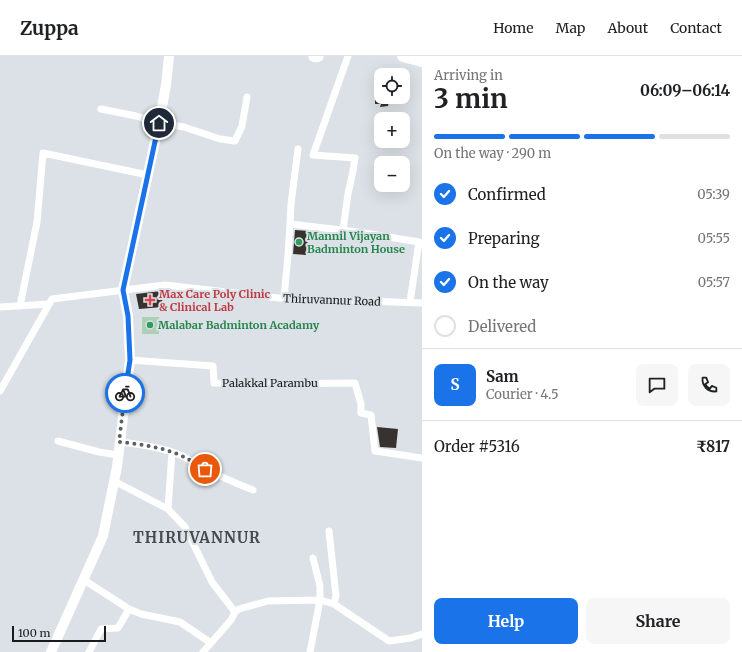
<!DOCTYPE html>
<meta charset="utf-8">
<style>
body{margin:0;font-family:Merriweather,serif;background:#f6f6f6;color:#202124;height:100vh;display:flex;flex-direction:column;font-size:15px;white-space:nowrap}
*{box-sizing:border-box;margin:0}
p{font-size:13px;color:#757577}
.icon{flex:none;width:22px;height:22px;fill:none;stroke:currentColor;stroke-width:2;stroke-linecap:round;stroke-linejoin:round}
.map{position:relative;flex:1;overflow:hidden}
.side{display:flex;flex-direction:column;background:#fff;width:320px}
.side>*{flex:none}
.buttons{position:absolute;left:374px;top:12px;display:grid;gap:8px}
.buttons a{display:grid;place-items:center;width:36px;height:36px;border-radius:8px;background:#fff;box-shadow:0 4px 16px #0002;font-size:20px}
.scale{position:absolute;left:12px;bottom:10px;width:94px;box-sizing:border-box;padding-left:4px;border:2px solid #181a1c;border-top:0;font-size:11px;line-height:14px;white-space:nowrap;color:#181a1c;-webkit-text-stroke:3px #dbe1e6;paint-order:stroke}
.pin{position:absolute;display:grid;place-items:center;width:34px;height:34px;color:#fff;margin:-17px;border:2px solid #fff;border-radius:50%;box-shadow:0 1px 4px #0007}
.courier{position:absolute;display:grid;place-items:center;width:40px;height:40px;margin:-20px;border:3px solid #1a73e8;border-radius:50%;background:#fff;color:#222;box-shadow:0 1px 5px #0007}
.head em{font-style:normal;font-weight:700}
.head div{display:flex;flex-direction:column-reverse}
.head{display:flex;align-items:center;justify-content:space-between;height:68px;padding:0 12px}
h1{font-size:26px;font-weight:700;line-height:30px}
.bar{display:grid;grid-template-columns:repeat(4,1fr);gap:6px 4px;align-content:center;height:48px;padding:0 12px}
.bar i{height:5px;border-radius:3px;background:#e0e0e0}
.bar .active{background:#1a73e8}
.bar p{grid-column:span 4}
.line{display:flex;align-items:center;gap:10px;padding:0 12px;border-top:1px solid #e0e0e0}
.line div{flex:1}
.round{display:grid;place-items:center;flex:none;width:42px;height:42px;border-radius:8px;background:#f6f6f6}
ol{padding:0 12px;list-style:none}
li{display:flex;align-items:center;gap:12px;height:44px}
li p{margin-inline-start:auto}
li .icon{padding:4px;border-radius:50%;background:#1a73e8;color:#fff;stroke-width:4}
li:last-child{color:#757577}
li i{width:22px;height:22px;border:2px solid #e0e0e0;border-radius:50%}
.action{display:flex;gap:8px;margin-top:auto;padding:8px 12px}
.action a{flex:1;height:46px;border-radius:8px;background:#1a73e8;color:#fff;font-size:16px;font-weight:700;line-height:46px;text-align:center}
.action a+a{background:#f6f6f6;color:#202124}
header{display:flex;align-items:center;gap:24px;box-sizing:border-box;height:56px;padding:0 20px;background:#fff;border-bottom:1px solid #e0e0e0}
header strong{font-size:19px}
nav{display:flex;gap:22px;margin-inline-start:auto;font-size:14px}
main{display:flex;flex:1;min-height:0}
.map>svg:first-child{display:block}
.green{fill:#aecfb4}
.building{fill:#38322f}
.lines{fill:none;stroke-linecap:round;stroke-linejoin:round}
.minor{stroke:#fff;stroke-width:7}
.secondary{stroke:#fff;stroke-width:10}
.primary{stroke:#fff;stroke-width:12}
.done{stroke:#5c6063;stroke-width:4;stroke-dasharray:0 7.2}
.route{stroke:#1a73e8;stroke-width:5}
.leisure-dot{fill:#2e9e5b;stroke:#dbe1e6;stroke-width:1.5}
.health-dot{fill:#e0444e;stroke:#dbe1e6;stroke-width:1.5}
.labels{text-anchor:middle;stroke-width:4;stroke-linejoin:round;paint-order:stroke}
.leisure-label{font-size:11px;font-weight:bold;fill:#27864d;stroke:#dbe1e6;text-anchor:start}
.health-label{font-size:11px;font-weight:bold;fill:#be3a42;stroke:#dbe1e6;text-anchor:start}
.street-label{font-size:11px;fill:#181a1c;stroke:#dbe1e6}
.district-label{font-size:15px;font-weight:bold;letter-spacing:1px;fill:#454a4e;stroke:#dbe1e6}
</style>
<header>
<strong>Zuppa</strong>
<nav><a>Home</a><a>Map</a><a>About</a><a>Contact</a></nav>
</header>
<main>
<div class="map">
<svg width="422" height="596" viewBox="0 0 422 596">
<rect width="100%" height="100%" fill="#dbe1e6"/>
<path class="green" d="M142,261H159V278H142Z"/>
<path class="building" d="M375,21L381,22V41H390L388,50L380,51L381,48H375Z
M295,174L309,175L306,199L293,198Z
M161,235L163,251L139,253L136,238Z
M377,371L398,373L396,392L380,391Z"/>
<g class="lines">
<path class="minor" d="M101,53L136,60L159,67L184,71L220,83L235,85L242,70L247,41
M290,168L291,148L298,93
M343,174L348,138L353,115L355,102L313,99L348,0
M284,242L288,199L290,168L358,176L419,186L410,246
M20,250L37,166L43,97L148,119
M0,251L49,248
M130,304L213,310L214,327L252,328L355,327L361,348V357L371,359L375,395L422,402
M0,335L52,243L165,229L279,242L422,247
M58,385L99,396L118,399
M119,386C140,388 161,391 180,399C188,402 194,408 202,411C219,420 235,427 253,434
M172,396L168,453L185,471L212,526L235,556
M114,425L168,453
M329,475L336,540L334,548
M84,524L129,553L141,558L180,566L211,587
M89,596L101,573L118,572L129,553
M203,596L231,564L235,556L239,553L268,545L320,544L334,548L389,585L411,582L422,578
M310,596L320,544V530L313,502"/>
<path class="secondary" d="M51,596L103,480L117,411L130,304L128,260L123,234L159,67L166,29L169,0"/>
<path class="primary" d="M314,0H318
M403,0L422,5"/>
</g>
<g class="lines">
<path class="done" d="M125,337L119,386C140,388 161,391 180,399C189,403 197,409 205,413"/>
<path class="route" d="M125,337L130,304L128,260L123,234L159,67"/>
</g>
<g class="leisure-dot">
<circle cx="299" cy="186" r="4"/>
<circle cx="150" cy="269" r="4"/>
</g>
<path class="health-dot" d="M148 238h4v4h4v4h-4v4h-4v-4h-4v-4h4z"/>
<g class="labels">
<g class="leisure-label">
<text x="307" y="184">Mannil Vijayan<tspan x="307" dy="13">Badminton House</tspan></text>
<text x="158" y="273">Malabar Badminton Acadamy</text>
</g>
<g class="health-label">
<text x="159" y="242">Max Care Poly Clinic<tspan x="159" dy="13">&amp; Clinical Lab</tspan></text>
</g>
<g class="street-label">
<text transform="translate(332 244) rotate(2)" y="4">Thiruvannur Road</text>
<text x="270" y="331">Palakkal Parambu</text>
</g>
<g class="district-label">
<text x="197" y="487">THIRUVANNUR</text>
</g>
</g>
</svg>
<div class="buttons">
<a><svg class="icon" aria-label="locate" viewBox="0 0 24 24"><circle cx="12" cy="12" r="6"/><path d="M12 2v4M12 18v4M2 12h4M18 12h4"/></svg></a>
<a>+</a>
<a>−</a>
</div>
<div class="scale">100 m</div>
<div class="pin" style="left:205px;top:413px;background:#ea580c"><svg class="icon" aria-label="bag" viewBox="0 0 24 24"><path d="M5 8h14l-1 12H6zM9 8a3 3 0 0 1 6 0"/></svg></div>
<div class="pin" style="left:159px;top:67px;background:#1f2937"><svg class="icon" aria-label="home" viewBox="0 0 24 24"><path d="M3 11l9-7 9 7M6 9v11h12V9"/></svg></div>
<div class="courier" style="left:125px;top:337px"><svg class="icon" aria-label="bike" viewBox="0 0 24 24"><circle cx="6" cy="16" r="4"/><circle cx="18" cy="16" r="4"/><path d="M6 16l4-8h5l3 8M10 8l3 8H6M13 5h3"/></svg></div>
</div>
<section class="side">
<div class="head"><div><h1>3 min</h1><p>Arriving in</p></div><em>06:09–06:14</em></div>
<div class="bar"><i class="active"></i><i class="active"></i><i class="active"></i><i></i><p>On the way · 290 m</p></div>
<ol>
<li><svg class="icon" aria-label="check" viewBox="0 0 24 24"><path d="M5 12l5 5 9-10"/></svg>Confirmed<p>05:39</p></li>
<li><svg class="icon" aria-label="check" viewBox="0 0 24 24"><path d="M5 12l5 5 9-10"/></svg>Preparing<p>05:55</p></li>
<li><svg class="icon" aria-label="check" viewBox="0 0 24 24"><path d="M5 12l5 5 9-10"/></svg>On the way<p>05:57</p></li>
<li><i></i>Delivered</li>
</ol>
<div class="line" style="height:72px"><b class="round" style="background:#1a73e8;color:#fff">S</b><div><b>Sam</b><p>Courier · 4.5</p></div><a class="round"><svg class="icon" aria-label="chat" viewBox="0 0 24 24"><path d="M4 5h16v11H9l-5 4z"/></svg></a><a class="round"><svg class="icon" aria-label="phone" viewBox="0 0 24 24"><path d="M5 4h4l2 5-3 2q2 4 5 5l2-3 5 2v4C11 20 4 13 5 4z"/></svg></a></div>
<div class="line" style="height:52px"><div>Order #5316</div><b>₹817</b></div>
<div class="action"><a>Help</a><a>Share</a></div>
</section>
</main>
